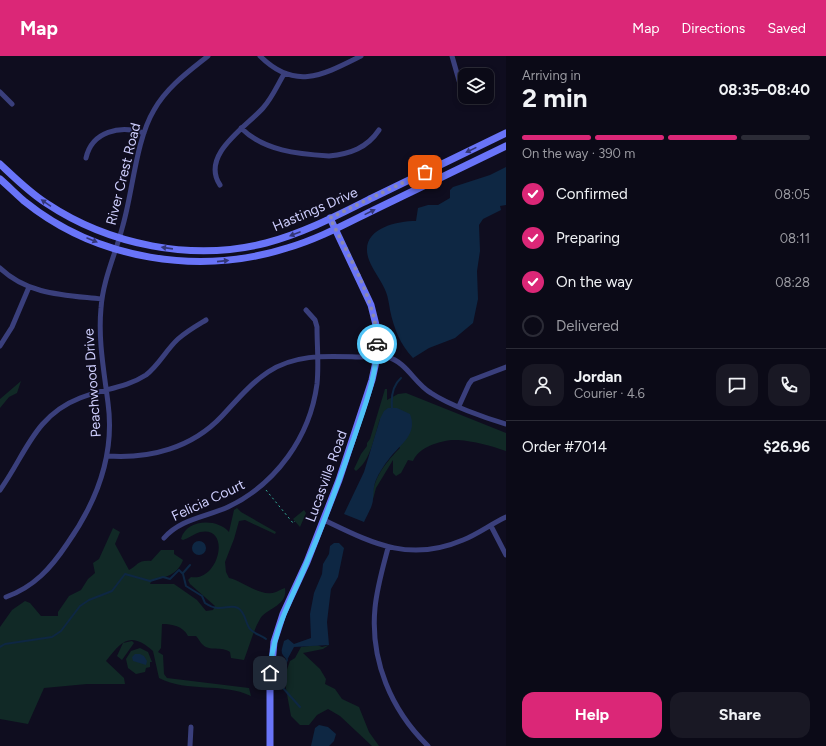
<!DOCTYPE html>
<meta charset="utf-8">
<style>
body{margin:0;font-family:Figtree,sans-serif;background:#191824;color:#f1f3f6;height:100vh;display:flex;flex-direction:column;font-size:15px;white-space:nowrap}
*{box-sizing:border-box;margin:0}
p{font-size:13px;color:#9a9aa1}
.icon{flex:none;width:22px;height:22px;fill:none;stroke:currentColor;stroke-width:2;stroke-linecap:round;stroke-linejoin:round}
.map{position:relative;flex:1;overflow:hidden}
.details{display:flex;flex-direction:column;background:#0b0a17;width:320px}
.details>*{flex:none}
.tools{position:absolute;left:458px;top:12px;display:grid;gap:8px}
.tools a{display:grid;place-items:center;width:36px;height:36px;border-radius:8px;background:#0b0a17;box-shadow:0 2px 6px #0003,0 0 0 1px #2b2b36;font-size:20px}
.pin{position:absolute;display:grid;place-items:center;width:34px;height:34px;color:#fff;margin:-17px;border-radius:8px;box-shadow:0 2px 6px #0006}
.courier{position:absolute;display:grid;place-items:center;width:40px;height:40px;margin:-20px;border:3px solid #4fc3f7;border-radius:50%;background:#fff;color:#222;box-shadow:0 1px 5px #0007}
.headline em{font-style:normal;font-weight:700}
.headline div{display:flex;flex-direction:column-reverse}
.headline{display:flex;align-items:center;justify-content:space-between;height:68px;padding:0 16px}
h1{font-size:26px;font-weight:700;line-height:30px}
.bar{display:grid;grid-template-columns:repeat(4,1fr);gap:6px 4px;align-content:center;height:48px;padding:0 16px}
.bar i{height:5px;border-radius:3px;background:#2b2b36}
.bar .selected{background:#db2777}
.bar p{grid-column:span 4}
.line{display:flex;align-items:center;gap:10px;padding:0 16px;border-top:1px solid #2b2b36}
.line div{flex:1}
.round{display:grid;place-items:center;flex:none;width:42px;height:42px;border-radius:12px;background:#191824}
ol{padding:0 16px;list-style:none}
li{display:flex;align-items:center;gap:12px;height:44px}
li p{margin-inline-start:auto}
li .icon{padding:4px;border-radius:50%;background:#db2777;color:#fff;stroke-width:4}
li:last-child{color:#9a9aa1}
li i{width:22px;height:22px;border:2px solid #2b2b36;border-radius:50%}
.primary-button{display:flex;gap:8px;margin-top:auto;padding:8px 16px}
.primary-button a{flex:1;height:46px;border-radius:12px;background:#db2777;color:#fff;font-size:16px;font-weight:700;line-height:46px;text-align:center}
.primary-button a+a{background:#191824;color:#f1f3f6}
header{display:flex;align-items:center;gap:24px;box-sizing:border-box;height:56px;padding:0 20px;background:#db2777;color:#fff}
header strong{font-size:19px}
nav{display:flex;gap:22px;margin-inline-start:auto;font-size:14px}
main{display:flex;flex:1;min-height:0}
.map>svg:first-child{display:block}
.green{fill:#112926}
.water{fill:#0e2743}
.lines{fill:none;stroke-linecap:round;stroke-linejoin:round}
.stream{stroke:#0e2743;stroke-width:2}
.path{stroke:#33ac98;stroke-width:1;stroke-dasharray:2 3;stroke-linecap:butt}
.street{stroke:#3a3f7c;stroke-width:5}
.secondary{stroke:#6974f8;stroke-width:7}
.oneway{fill:#333676}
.done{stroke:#8b8aaf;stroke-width:4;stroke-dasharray:0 7.2}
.route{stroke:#4fc3f7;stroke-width:5}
.labels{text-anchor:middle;stroke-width:3;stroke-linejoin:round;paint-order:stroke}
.street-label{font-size:14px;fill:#cecefd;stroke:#0f0d1f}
</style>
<header>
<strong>Map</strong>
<nav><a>Map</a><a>Directions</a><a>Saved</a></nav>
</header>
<main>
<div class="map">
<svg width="506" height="690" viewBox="0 0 506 690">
<rect width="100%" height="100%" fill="#0f0d1f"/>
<path class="green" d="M21,325L17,337L9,341L0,352V343Z
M385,333H387V344L398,338L406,337L506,377V395C492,390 473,385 458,384C443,383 418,391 413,405L408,404L401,417L396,420L393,417V404L376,432L373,443C371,424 387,405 400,392L380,363C374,381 371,404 356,415L354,413L361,398L367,390V387L370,383Z
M237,452L241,456L276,476L275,478L245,464L239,465L234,483L225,506L226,516L229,522C243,525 261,542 276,536C279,535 281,533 285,532C288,550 267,552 260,563C253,575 249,591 244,604L231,602L230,596C222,590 209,596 202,588C200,586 198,582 196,580H188C183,570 172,568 162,568L161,592L158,596L163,599L164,618L167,622L249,632L251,640C222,626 188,637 159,622L153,595C130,575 122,585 106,605L124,622L125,628H87L44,632L28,668L0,663V571L12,554L25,545L30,547L41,560H58V556L69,540L81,534L88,523L95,517L93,507L99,503L113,472L120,476L115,488L129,514C139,509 137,504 151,505L161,494H174V498L183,504C178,518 166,522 152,524L150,528H174L197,544L206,555L213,554L215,550L190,528L188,524L191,521C219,526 232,469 200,476C194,478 189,482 183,484L181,483C186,463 217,462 229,476L234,454Z
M304,454L306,457L300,471L293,463Z
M132,585L134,587L122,604L117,600L123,587Z
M317,589L322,591L329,589L323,593L303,597L320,613L326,623L325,628L335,633L342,643L359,651L369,676L379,690H372L340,660L328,653L317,659L309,669H300L291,660L284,622L290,605L295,602L301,591Z
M140,592L148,596L152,606H150V611L146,612L145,616L136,618L128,612L126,603L131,595Z"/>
<path class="water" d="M506,111V149L500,150L501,154L483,163L479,169L480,195L477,215L478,243L473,267L455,282L429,292L413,302C400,288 394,273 390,254C389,248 388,241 386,236C382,225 373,215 369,204C358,174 394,165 416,165L418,152L428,149H438L450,142V134L453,131L490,119Z
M388,352H397L410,358C418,379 400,388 389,403C384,409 379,417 376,424C373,431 374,436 373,443C373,450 367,459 364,466L344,458L364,416L380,363L384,355Z
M192 492a7 7 0 1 1 14 0a7 7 0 1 1-14 0Z
M334,487H339L344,492L338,521L331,533L329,549L327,566L329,589L294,591L287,604C280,596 281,597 284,585L288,583L294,588L311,582L310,558L314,537L322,518L323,508L329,498L330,490Z
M135,598H140L144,600L147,605L146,609L133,605L132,601Z
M319,669L328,671L336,678L334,685L329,690H311L315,672Z"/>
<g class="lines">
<path class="stream" d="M392,352C391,341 392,330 401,322
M183,517L190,509
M0,591L5,588L52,581L61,575L80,550L89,544L112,535L125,518L150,525L163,521L170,523L179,514L183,518L186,530L202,540L205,547C221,558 228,547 238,552C246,557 245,567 250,573C253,577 262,580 266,583
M287,604L283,614V632L300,651"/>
<path class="path" d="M266,434L293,467L295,465"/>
<path class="street" d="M260,0C295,35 323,19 361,0
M452,0L460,28
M0,36L12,48
M241,72C264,95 298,98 329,100C350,98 367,92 379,74
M86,102C92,75 120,69 144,77
M220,129C200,99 246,71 263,52C272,42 277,30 284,18
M0,212C28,239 65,239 101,243
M0,290L12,271L29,231
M459,350L469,328L472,324L506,311
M107,400C150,403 192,392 222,360C237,344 250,328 268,316C295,298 326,300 356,301C366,301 377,300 387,301C407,306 414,327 431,337C449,349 485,362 506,368
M0,434C26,398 34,360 80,342C102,333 126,332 146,319C159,309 166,294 178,283C187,275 196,270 206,264
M324,464C372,487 409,507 463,484C478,478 491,468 506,461
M491,470L506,499
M164,482C180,463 206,461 228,451C276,428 310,381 317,328C319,309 317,290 317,271L315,264L306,254
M388,492C383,511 377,531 375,552C370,604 391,654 428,690
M6,541C34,531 51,512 67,488C96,447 115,398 108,347C104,315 98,284 101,252C103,223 116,197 123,169C133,134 136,84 154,54C167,31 188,16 208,0
M190,690L191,671"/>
<path class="secondary" d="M0,108C15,122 29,136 46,147C109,189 192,206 266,187C304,177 338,159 372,142C417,120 461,99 506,77
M0,123C8,130 16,138 24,145C97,204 199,220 287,192C319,183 349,166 378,152C421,131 463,111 506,90
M270,690V629L274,586L283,558L307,506L339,424L372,324L377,301L376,269L371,249L330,162"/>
</g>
<defs><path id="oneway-solid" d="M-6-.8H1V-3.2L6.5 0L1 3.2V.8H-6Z"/></defs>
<g class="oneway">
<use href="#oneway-solid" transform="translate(471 94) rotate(154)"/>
<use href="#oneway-solid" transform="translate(46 147) rotate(-146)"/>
<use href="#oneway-solid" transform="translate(370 156) rotate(-26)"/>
<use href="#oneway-solid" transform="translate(295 178) rotate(159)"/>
<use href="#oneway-solid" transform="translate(92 184) rotate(23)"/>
<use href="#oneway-solid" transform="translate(167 192) rotate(-172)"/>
<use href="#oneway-solid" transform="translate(223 205) rotate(-6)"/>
</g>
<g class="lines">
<path class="done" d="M377,288C378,248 348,199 330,162L425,116"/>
<path class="route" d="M270,617C272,575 291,545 307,506C325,466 339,424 354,382C364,352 377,320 377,288"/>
</g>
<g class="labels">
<g class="street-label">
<text transform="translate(123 118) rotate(-76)" y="5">River Crest Road</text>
<text transform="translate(315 153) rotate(-23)" y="5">Hastings Drive</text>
<text transform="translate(92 327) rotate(-94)" y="5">Peachwood Drive</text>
<text transform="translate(326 420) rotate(-70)" y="5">Lucasville Road</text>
<text transform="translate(208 444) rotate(-25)" y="5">Felicia Court</text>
</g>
</g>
</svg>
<div class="tools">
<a><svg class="icon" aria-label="layers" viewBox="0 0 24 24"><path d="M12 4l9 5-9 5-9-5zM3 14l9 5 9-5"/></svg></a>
</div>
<div class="pin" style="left:425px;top:116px;background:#ea580c"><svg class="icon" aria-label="bag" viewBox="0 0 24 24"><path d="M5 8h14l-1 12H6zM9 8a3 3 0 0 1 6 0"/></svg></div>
<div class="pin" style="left:270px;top:617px;background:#1f2937"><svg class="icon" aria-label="home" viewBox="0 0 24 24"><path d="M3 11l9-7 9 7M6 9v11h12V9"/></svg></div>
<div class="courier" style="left:377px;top:288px"><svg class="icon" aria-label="car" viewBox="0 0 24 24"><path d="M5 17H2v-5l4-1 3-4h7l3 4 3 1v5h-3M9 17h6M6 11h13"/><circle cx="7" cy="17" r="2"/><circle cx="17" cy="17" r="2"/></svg></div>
</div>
<section class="details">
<div class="headline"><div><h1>2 min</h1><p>Arriving in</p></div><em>08:35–08:40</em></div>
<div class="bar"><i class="selected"></i><i class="selected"></i><i class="selected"></i><i></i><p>On the way · 390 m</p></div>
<ol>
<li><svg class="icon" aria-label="check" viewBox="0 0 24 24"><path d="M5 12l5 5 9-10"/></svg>Confirmed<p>08:05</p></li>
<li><svg class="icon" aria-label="check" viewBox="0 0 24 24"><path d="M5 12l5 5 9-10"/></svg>Preparing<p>08:11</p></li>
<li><svg class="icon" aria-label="check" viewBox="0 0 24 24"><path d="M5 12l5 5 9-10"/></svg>On the way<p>08:28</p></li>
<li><i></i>Delivered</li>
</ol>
<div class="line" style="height:72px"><a class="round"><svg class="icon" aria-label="person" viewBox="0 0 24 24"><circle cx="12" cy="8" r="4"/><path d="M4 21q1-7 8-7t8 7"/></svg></a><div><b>Jordan</b><p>Courier · 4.6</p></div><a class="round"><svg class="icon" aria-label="chat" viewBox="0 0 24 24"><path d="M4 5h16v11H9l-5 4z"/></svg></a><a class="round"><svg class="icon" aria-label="phone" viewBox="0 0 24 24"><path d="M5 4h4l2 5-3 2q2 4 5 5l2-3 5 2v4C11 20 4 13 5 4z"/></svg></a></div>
<div class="line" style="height:52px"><div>Order #7014</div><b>$26.96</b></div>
<div class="primary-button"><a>Help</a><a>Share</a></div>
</section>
</main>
